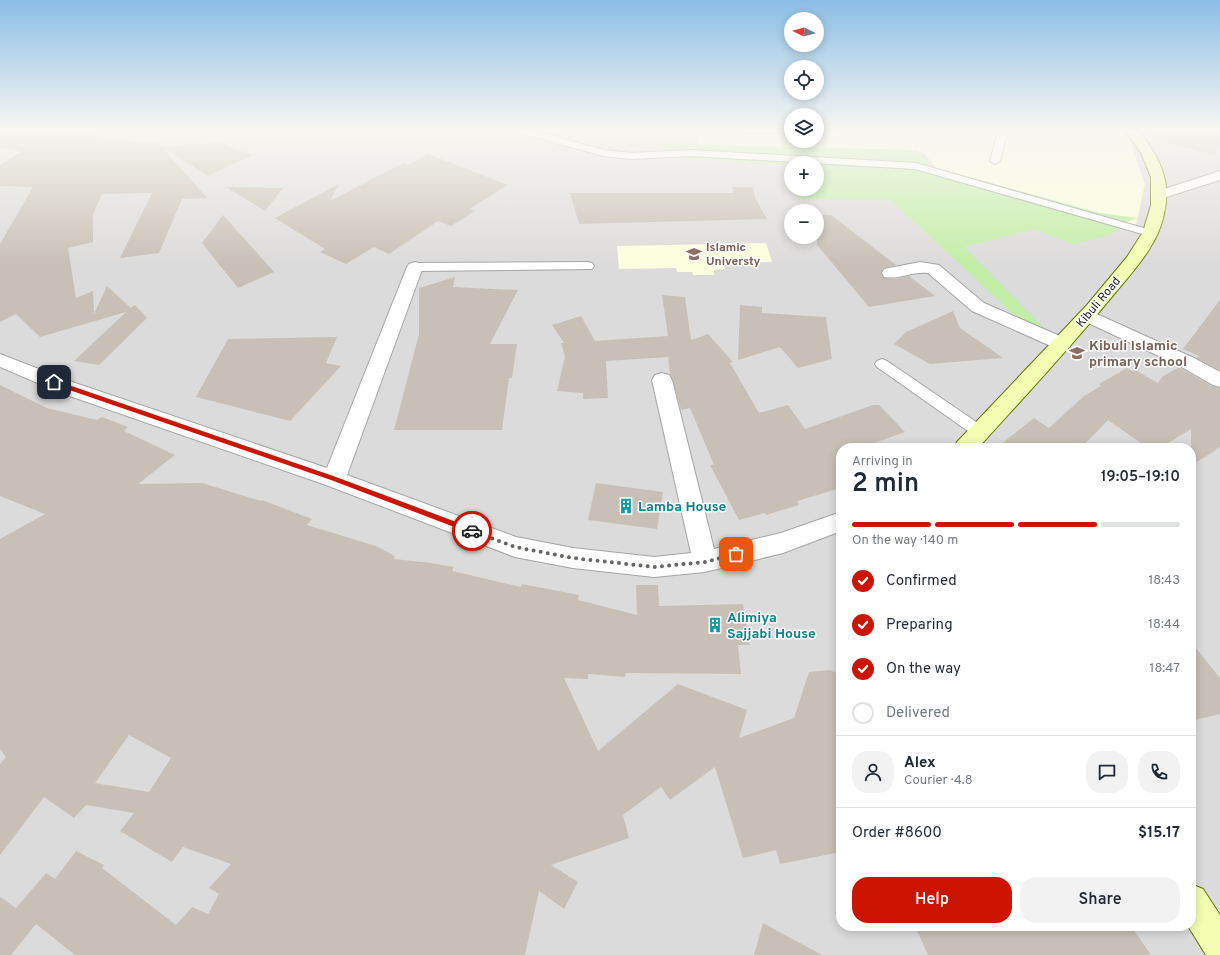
<!DOCTYPE html>
<meta charset="utf-8">
<style>
body{margin:0;font-family:Overpass,sans-serif;background:#f2f2f3;color:#1f2937;height:100vh;display:flex;flex-direction:column;font-size:15px;white-space:nowrap}
*{box-sizing:border-box;margin:0}
p{font-size:13px;color:#747a83}
.icon{flex:none;width:22px;height:22px;fill:none;stroke:currentColor;stroke-width:2;stroke-linecap:round;stroke-linejoin:round}
.map{position:relative;flex:1;overflow:hidden}
.sheet{position:absolute;left:836px;top:443px;width:360px;height:488px;display:flex;flex-direction:column;background:#fff;border-radius:16px;box-shadow:0 2px 10px #0003}
.sheet>*{flex:none}
.needle{width:26px;rotate:276deg}
.controls{position:absolute;left:784px;top:12px;display:grid;gap:8px}
.controls a{display:grid;place-items:center;width:40px;height:40px;border-radius:50%;background:#fff;box-shadow:0 2px 10px #0003;font-size:20px}
.pin{position:absolute;display:grid;place-items:center;width:34px;height:34px;color:#fff;margin:-17px;border-radius:8px;box-shadow:0 2px 6px #0006}
.courier{position:absolute;display:grid;place-items:center;width:40px;height:40px;margin:-20px;border:3px solid #cc1500;border-radius:50%;background:#fff;color:#222;box-shadow:0 1px 5px #0007}
.summary em{font-style:normal;font-weight:600}
.summary div{display:flex;flex-direction:column-reverse}
.summary{display:flex;align-items:center;justify-content:space-between;height:68px;padding:0 16px}
h1{font-size:26px;font-weight:600;line-height:30px}
.bar{display:grid;grid-template-columns:repeat(4,1fr);gap:6px 4px;align-content:center;height:48px;padding:0 16px}
.bar i{height:5px;border-radius:3px;background:#e0e1e3}
.bar .on{background:#cc1500}
.bar p{grid-column:span 4}
.line{display:flex;align-items:center;gap:10px;padding:0 16px;border-top:1px solid #e0e1e3}
.line div{flex:1}
.round{display:grid;place-items:center;flex:none;width:42px;height:42px;border-radius:16px;background:#f2f2f3}
ol{padding:0 16px;list-style:none}
li{display:flex;align-items:center;gap:12px;height:44px}
li p{margin-inline-start:auto}
li .icon{padding:4px;border-radius:50%;background:#cc1500;color:#fff;stroke-width:4}
li:last-child{color:#747a83}
li i{width:22px;height:22px;border:2px solid #e0e1e3;border-radius:50%}
.button{display:flex;gap:8px;margin-top:auto;padding:8px 16px}
.button a{flex:1;height:46px;border-radius:16px;background:#cc1500;color:#fff;font-size:16px;font-weight:600;line-height:46px;text-align:center}
.button a+a{background:#f2f2f3;color:#1f2937}
.map>svg:first-child{display:block}
.residential{fill:#dcdbdb;fill-rule:evenodd}
.education{fill:#fcffdd}
.grass{fill:#c2eea5}
.building{fill:#c8c0b6;fill-rule:evenodd}
.lines{fill:none;stroke-linecap:round;stroke-linejoin:round}
.lane-casing{stroke:#a5a5a5;stroke-width:2}
.street-casing{stroke:#a5a5a5;stroke-width:2}
.secondary-casing{stroke:#617a00;stroke-width:2}
.lane{fill:#fff;fill-rule:evenodd}
.street{fill:#fff;fill-rule:evenodd}
.secondary{fill:#f3feb3;fill-rule:evenodd}
.route{fill:#cc1500}
.done{stroke:#686663;stroke-width:4;stroke-dasharray:0 7.2}
.labels{text-anchor:middle;stroke-width:3;stroke-linejoin:round;paint-order:stroke}
.far-education-label{font-size:12px;font-weight:bold;fill:#785e54;stroke:#fff;text-anchor:start}
.far-street-label{font-size:12px;fill:#1e1e1e;stroke:#fff}
.education-label{font-size:14px;font-weight:bold;fill:#785e54;stroke:#fff;text-anchor:start}
.culture-label{font-size:14px;font-weight:bold;fill:#0d838f;stroke:#fff;text-anchor:start}
</style>
<div class="map">
<svg width="1220" height="955" viewBox="0 0 1220 955">
<rect width="100%" height="100%" fill="#f0ede3"/>
<path class="residential" d="M0,131H791V141H817V131H1220V955H0ZM791,163H817V189H791ZM791,211H817V237H791ZM841,448H1191V926H841Z"/>
<path class="education" d="M698,131H743L744,135H791V141H817V131H1122L1128,137L1145,184L1136,225L937,169L924,153L699,147Z
M766,243L772,262L724,263L725,269L714,270V275H693L692,272H677L676,268L619,269L617,246Z"/>
<path class="grass" d="M663,144L918,150L932,167L1100,213L1138,218L1126,222L1110,235L1073,244L1035,229L964,247L1045,329L1039,338L891,200L799,199L794,189H817V163H791V182L783,164L664,157Z"/>
<path class="building" d="M0,131H103L94,138L158,143L162,147L218,142L252,155L208,176L163,148L207,198L182,199L159,253L120,258L152,193L102,194L93,214V242L68,248L76,298L93,291L94,314L107,286L131,308L135,305L147,318L99,365L74,361L126,312L40,337L16,314L0,322V244L33,187L0,186V165L22,151L0,148Z
M1151,131H1220V145L1215,155L1150,138Z
M428,154L508,185L469,209L475,211L451,226L438,221L389,254L374,247L346,264L320,252L325,249L275,218L339,184L330,201L403,163L409,165Z
M226,187L283,188L265,211Z
M732,187H753L755,198L767,219L579,224L570,193H733Z
M223,215L242,236L274,272L238,288L202,243Z
M817,215H831L896,265L883,268L881,274L884,278L895,279L909,276L935,296L869,307L817,245Z
M455,277L453,287L518,290L490,344H517L512,378H509L502,430H394L419,334V288Z
M662,295L685,297L691,340L708,334L733,362L730,363L759,413L788,405L805,429L873,405H879L905,432L860,448H841V488L797,501L799,505L766,515L765,513L739,520L710,465H714L690,408L681,410L673,380L670,374L668,357L606,361L608,398L583,399V393L557,391L565,356L561,343H564L552,325L581,316L595,341L668,336Z
M1220,300V370L1196,358L1199,356L1183,349Z
M740,305L762,307V313L826,317L832,359L798,368L780,347L738,360Z
M953,311L960,328L1003,358L930,364L894,344L906,332Z
M337,337L326,363L341,366L290,421L196,397L228,339Z
M1179,367L1212,386L1220,388V447L1191,466V429L1160,448H1148L1108,420L1081,448H996L1034,418L1049,428L1084,396L1101,386L1099,384L1127,368L1132,371L1135,370L1158,383L1162,377Z
M0,385L47,408L97,420L102,417L128,427L124,431L175,455L138,484L202,483L261,501L262,500L312,519L307,525L376,546L395,556L394,559L431,563L454,567L452,571L521,587L522,584L579,595L578,600L637,615L636,585H658L659,606L743,604L750,645H738L741,674L626,673L625,677L588,674V679L564,678L598,751L678,684L747,710L739,738L794,718L809,672L830,670L841,675V852L780,864L776,850L743,858L715,767L670,800L661,787L623,815L629,838L551,865L578,882L564,909L539,891L525,955H75L36,924L11,955H0V897L16,908L46,873L55,879L76,851L104,865L102,868L176,925L192,907L208,914L219,894L209,888L231,864L183,847L172,862L120,831L134,813L86,805L74,818L44,797L0,855V764L6,757L0,749V539L45,514L0,496ZM129,735L171,758L149,792L95,783Z
M596,483L663,492L657,529L588,520Z
M1191,642L1220,678V714L1191,721Z
M763,923L822,955H754Z
M915,926H1131L1151,955H928Z"/>
<g class="lines">
<defs>
<path id="lane" d="M518,131H533L604,150L631,153L691,150L916,163L1154,231L1156,233L1154,235H1146L915,169L691,156L631,159L603,156L520,133Z
M998,131H1008L1000,161L995,164L990,161Z
M588,262L592,263L594,266L592,269L415,271L411,270L409,267L411,264L415,263Z
M882,359L887,361L985,428L988,432L985,436L980,438L975,436L877,367L875,364L877,361Z"/>
<path id="street" d="M1220,171V180L1160,199L1155,198L1153,195L1155,192Z
M415,262L421,264L423,267L347,475L516,537L573,548L654,557L691,553L652,380L655,375L662,373L669,375L672,380L714,549L781,533L841,512V531L783,553L705,572L654,577L573,568L515,557L326,485L61,393L0,367V354L75,383L327,468L407,267L409,264Z
M920,262L939,265L984,303L1069,340L1071,344L1069,348L1062,350L1055,348L972,311L928,273C913,271 898,280 884,277L882,273L884,269Z
M1088,310L1194,358L1220,372V387L1213,385L1180,366L1082,320L1079,316L1082,312Z"/>
<path id="secondary" d="M1126,131H1139C1159,157 1172,180 1164,214C1158,245 1134,270 1115,293C1071,347 1024,397 978,448H954L957,442L1087,305L1127,257L1143,232L1151,205V177L1141,153Z
M1191,884L1203,889L1220,915V955H1206L1188,926H1191Z"/>
</defs>
<use href="#lane" class="lane-casing"/>
<use href="#street" class="street-casing"/>
<use href="#secondary" class="secondary-casing"/>
<use href="#lane" class="lane"/>
<use href="#street" class="street"/>
<use href="#secondary" class="secondary"/>
</g>
<linearGradient id="sky" x2="0" y2="1"><stop stop-color="#8bbee5"/><stop offset="0.49" stop-color="#f8f7f2"/><stop offset="1" stop-color="#f8f7f2" stop-opacity="0"/></linearGradient>
<rect width="1220" height="265" fill="url(#sky)"/>
<path class="route" d="M52,381H57L336,477L475,529L476,531L472,534L470,533L331,480L52,384Z"/>
<g class="lines">
<path class="done" d="M472,531L515,547L573,558L654,567L705,562L736,554"/>
</g>
<defs>
<symbol id="university-bare" viewBox="-9 -9 18 18"><path d="M0-5L7-2L0 1L-7-2ZM-4 1L0 2.5L4 1V4Q0 6-4 4Z" fill="#8d6e63" stroke="#fff" stroke-width="2.5" paint-order="stroke"/></symbol>
<symbol id="school-bare" viewBox="-9 -9 18 18"><path d="M0-5L7-2L0 1L-7-2ZM-4 1L0 2.5L4 1V4Q0 6-4 4Z" fill="#8d6e63" stroke="#fff" stroke-width="2.5" paint-order="stroke"/></symbol>
<symbol id="building-bare" viewBox="-9 -9 18 18"><path d="M-4-6H4V6H1V3H-1V6H-4ZM-2.5-4.3h1.7v1.8h-1.7ZM.8-4.3h1.7v1.8H.8ZM-2.5-1h1.7V.8h-1.7ZM.8-1h1.7V.8H.8Z" fill="#0f9aa8" stroke="#fff" stroke-width="2.5" paint-order="stroke"/></symbol>
</defs>
<g fill-rule="evenodd">
<use href="#university-bare" x="683" y="243" width="22" height="22"/>
<use href="#school-bare" x="1066" y="342" width="22" height="22"/>
<use href="#building-bare" x="615" y="495" width="22" height="22"/>
<use href="#building-bare" x="704" y="614" width="22" height="22"/>
</g>
<g class="labels">
<g class="far-education-label">
<text x="706" y="251">Islamic<tspan x="706" dy="14">Universty</tspan></text>
</g>
<g class="far-street-label">
<text transform="translate(1098 302) rotate(-50)" y="4">Kibuli Road</text>
</g>
<g class="education-label">
<text x="1089" y="350">Kibuli Islamic<tspan x="1089" dy="16">primary school</tspan></text>
</g>
<g class="culture-label">
<text x="638" y="511">Lamba House</text>
<text x="727" y="622">Alimiya<tspan x="727" dy="16">Sajjabi House</tspan></text>
</g>
</g>
</svg>
<div class="controls">
<a><svg class="needle" viewBox="-14 -14 28 28"><path d="M0-13l5 13h-10z" fill="#e53935"/><path d="M0 13l5-13h-10z" fill="#747a83"/></svg></a>
<a><svg class="icon" aria-label="locate" viewBox="0 0 24 24"><circle cx="12" cy="12" r="6"/><path d="M12 2v4M12 18v4M2 12h4M18 12h4"/></svg></a>
<a><svg class="icon" aria-label="layers" viewBox="0 0 24 24"><path d="M12 4l9 5-9 5-9-5zM3 14l9 5 9-5"/></svg></a>
<a>+</a>
<a>−</a>
</div>
<div class="pin" style="left:736px;top:554px;background:#ea580c"><svg class="icon" aria-label="bag" viewBox="0 0 24 24"><path d="M5 8h14l-1 12H6zM9 8a3 3 0 0 1 6 0"/></svg></div>
<div class="pin" style="left:54px;top:382px;background:#1f2937"><svg class="icon" aria-label="home" viewBox="0 0 24 24"><path d="M3 11l9-7 9 7M6 9v11h12V9"/></svg></div>
<div class="courier" style="left:472px;top:531px"><svg class="icon" aria-label="car" viewBox="0 0 24 24"><path d="M5 17H2v-5l4-1 3-4h7l3 4 3 1v5h-3M9 17h6M6 11h13"/><circle cx="7" cy="17" r="2"/><circle cx="17" cy="17" r="2"/></svg></div>
<section class="sheet">
<div class="summary"><div><h1>2 min</h1><p>Arriving in</p></div><em>19:05–19:10</em></div>
<div class="bar"><i class="on"></i><i class="on"></i><i class="on"></i><i></i><p>On the way · 140 m</p></div>
<ol>
<li><svg class="icon" aria-label="check" viewBox="0 0 24 24"><path d="M5 12l5 5 9-10"/></svg>Confirmed<p>18:43</p></li>
<li><svg class="icon" aria-label="check" viewBox="0 0 24 24"><path d="M5 12l5 5 9-10"/></svg>Preparing<p>18:44</p></li>
<li><svg class="icon" aria-label="check" viewBox="0 0 24 24"><path d="M5 12l5 5 9-10"/></svg>On the way<p>18:47</p></li>
<li><i></i>Delivered</li>
</ol>
<div class="line" style="height:72px"><a class="round"><svg class="icon" aria-label="person" viewBox="0 0 24 24"><circle cx="12" cy="8" r="4"/><path d="M4 21q1-7 8-7t8 7"/></svg></a><div><b>Alex</b><p>Courier · 4.8</p></div><a class="round"><svg class="icon" aria-label="chat" viewBox="0 0 24 24"><path d="M4 5h16v11H9l-5 4z"/></svg></a><a class="round"><svg class="icon" aria-label="phone" viewBox="0 0 24 24"><path d="M5 4h4l2 5-3 2q2 4 5 5l2-3 5 2v4C11 20 4 13 5 4z"/></svg></a></div>
<div class="line" style="height:52px"><div>Order #8600</div><b>$15.17</b></div>
<div class="button"><a>Help</a><a>Share</a></div>
</section>
</div>
